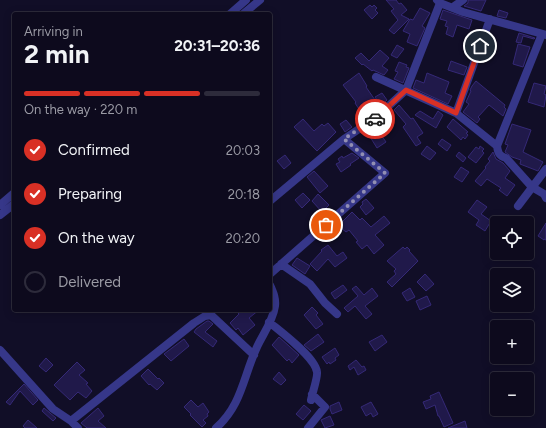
<!DOCTYPE html>
<meta charset="utf-8">
<style>
body{margin:0;font-family:Figtree,sans-serif;background:#1b182a;color:#f1f3f6;height:100vh;display:flex;flex-direction:column;font-size:15px;white-space:nowrap}
*{box-sizing:border-box;margin:0}
p{font-size:13px;color:#9a9aa4}
.icon{flex:none;width:22px;height:22px;fill:none;stroke:currentColor;stroke-width:2;stroke-linecap:round;stroke-linejoin:round}
.map{position:relative;flex:1;overflow:hidden}
.side{position:absolute;left:12px;top:12px;width:260px;height:300px;display:flex;flex-direction:column;background:#0d0a1d;border-radius:4px;box-shadow:0 2px 10px #0003,0 0 0 1px #2d2b3b}
.side>*{flex:none}
.buttons{position:absolute;left:490px;top:216px;display:grid;gap:8px}
.buttons a{display:grid;place-items:center;width:44px;height:44px;border-radius:4px;background:#0d0a1d;box-shadow:0 2px 10px #0003,0 0 0 1px #2d2b3b;font-size:20px}
.pin{position:absolute;display:grid;place-items:center;width:34px;height:34px;color:#fff;margin:-17px;border:2px solid #fff;border-radius:50%;box-shadow:0 1px 4px #0007}
.courier{position:absolute;display:grid;place-items:center;width:40px;height:40px;margin:-20px;border:3px solid #d93025;border-radius:50%;background:#fff;color:#222;box-shadow:0 1px 5px #0007}
.overview em{font-style:normal;font-weight:700}
.overview div{display:flex;flex-direction:column-reverse}
.overview{display:flex;align-items:center;justify-content:space-between;height:68px;padding:0 12px}
h1{font-size:26px;font-weight:700;line-height:30px}
.bar{display:grid;grid-template-columns:repeat(4,1fr);gap:6px 4px;align-content:center;height:48px;padding:0 12px}
.bar i{height:5px;border-radius:3px;background:#2d2b3b}
.bar .on{background:#d93025}
.bar p{grid-column:span 4}
ol{padding:0 12px;list-style:none}
li{display:flex;align-items:center;gap:12px;height:44px}
li p{margin-inline-start:auto}
li .icon{padding:4px;border-radius:50%;background:#d93025;color:#fff;stroke-width:4}
li:last-child{color:#9a9aa4}
li i{width:22px;height:22px;border:2px solid #2d2b3b;border-radius:50%}
.map>svg:first-child{display:block}
.building{fill:#20194a;stroke:#352977}
.lines{fill:none;stroke-linecap:round;stroke-linejoin:round}
.minor{stroke:#363789;stroke-width:8}
.done{stroke:#928fb3;stroke-width:4;stroke-dasharray:0 7.2}
.route{stroke:#d93025;stroke-width:5}
</style>
<div class="map">
<svg width="546" height="428" viewBox="0 0 546 428">
<rect width="100%" height="100%" fill="#110e27"/>
<path class="building" d="M386,0H396L399,4L401,3L407,10L401,15L409,19L394,34L389,30L398,20L391,11L394,9Z
M468,0H486L481,11L464,6L468,3Z
M370,5L372,7L374,5L377,8L375,10L378,13L372,19L364,10Z
M420,8L430,13L422,26L425,28L417,46L407,42L410,34L403,31L410,19L413,20Z
M443,10L472,20L469,29L457,25L453,37L446,34L448,27L445,26L447,21L440,19Z
M499,10L508,13L506,18L497,16Z
M519,33L535,38L534,39L523,36L521,43L516,42Z
M518,44L530,47L523,67L513,64Z
M397,45L404,49L397,58L391,55Z
M380,50L389,58L382,66L388,70L384,75L373,70L372,71L363,64L362,65L355,58L361,53L369,61Z
M451,61L467,67L464,75L448,70Z
M399,62L407,65L406,67L409,68L403,83L394,79L398,72L395,71Z
M359,73L367,86L366,87L375,100L365,106L371,115L366,120L355,103L356,102L343,85Z
M427,73L449,82L445,93L452,96L448,104L413,88L416,80L424,83Z
M476,81L505,105L504,107L506,109L503,116L489,105L478,117L480,119L477,123L463,112L469,104L466,102L471,91L470,90L472,86Z
M534,83L546,86L544,94L546,95L544,107L528,102Z
M382,93L387,100L381,106L375,97Z
M399,105L411,119L413,118L423,133L417,137L421,143L416,146L403,127L406,124L394,110Z
M420,111L433,119L438,111L443,115L436,128L415,115Z
M303,119L314,131L322,124L324,126L328,123L336,132L317,151L294,127Z
M453,119L468,132L466,133L468,135L465,139L463,137L461,140L447,127Z
M346,120L352,127L345,132L340,124Z
M512,124L531,130L523,152L543,162L538,171L520,164L521,160L512,157L505,152L508,145L505,144Z
M375,126L386,142L377,148L367,132Z
M442,139L451,145L447,151L438,144Z
M427,146L436,153L430,160L421,154Z
M480,146L484,149L482,151L484,153L476,163L468,157L476,147L479,149Z
M459,152L466,158L463,162L456,156Z
M493,152L496,159L503,163L510,171L505,178L515,185L507,196L499,190L501,188L487,179L481,186L475,181L486,168L485,167L490,161L488,159Z
M352,153L359,158L350,164L351,165L341,172L336,164L340,162L338,159L342,156L343,158Z
M285,155L291,163L284,169L277,161Z
M461,167L469,172L462,182L454,177Z
M314,171L328,186L320,193L307,177Z
M303,193L310,200L302,208L295,200Z
M318,194L329,205L322,212L312,201Z
M366,199L374,208L366,215L360,207L363,204L362,202Z
M477,200L487,207L481,214L491,221L485,231L476,225L479,220L468,212Z
M352,212L360,220L362,218L371,227L384,216L390,223L375,235L384,245L374,254L367,245L362,249L356,242L358,241L349,230L346,232L341,228L342,227L340,224Z
M546,223V240L544,239V240L538,236Z
M328,245L337,256L343,252L347,258L335,267L328,259L317,271L310,264L322,251L321,250Z
M403,247L405,249L407,247L410,250L409,251L418,261L392,287L387,282L396,274L394,271L396,269L387,261Z
M297,258L310,266L305,274L292,265Z
M425,274L434,284L426,291L417,282Z
M343,285L347,290L335,299L331,293Z
M356,286L364,295L372,288L378,296L365,306L372,314L366,319L355,306L348,312L344,308L358,296L352,289Z
M410,288L415,297L407,301L402,293Z
M427,296L431,305L420,310L416,301Z
M312,307L318,313L316,315L323,324L316,329L304,315Z
M242,310H259L249,318L255,325L243,335L238,328L236,330L230,323L239,314L238,313Z
M207,321H209L213,324L205,332L217,341L213,347L194,332L196,329Z
M318,334L324,342L311,351L304,345Z
M382,335L387,342L375,351L369,342Z
M279,337L299,355L292,363L289,359L287,361L272,345Z
M184,339L189,346L171,361L164,354Z
M335,348L339,355L335,358L336,360L330,364L329,362L327,364L322,357Z
M46,358L53,365L46,372L39,366Z
M356,360L362,367L364,366L366,370L358,375L354,367L350,370L348,366Z
M77,362L85,370L79,375L88,383L86,384L92,391L86,398L78,392L70,400L54,385Z
M148,369L158,379L159,378L164,383L157,390L150,384L149,385L141,376Z
M279,372L286,380L281,385L273,379Z
M24,384L38,400L33,405L20,391L10,405L6,402Z
M439,392L453,423L444,427L439,416H438L435,405L426,409L423,402L431,399L430,396Z
M191,400L198,407L203,403L209,412L207,414L208,416L203,420L206,423L202,427L190,415L191,414L184,407Z
M339,402L342,410L332,414L330,409V406Z
M371,402L378,414L373,417L371,413L366,416L361,407Z
M304,405L311,411L303,420L296,414Z
M44,408L56,418L53,421L42,411Z
M98,408L104,416L98,421L106,428H87L81,423Z
M330,416L334,425L325,428L321,420Z
M28,420L37,428H25L23,426Z
M465,421L467,428H448Z"/>
<g class="lines">
<path class="minor" d="M437,0L440,3L463,12L546,35
M453,7L463,0
M230,14L246,0
M243,14L260,0
M542,34L497,146C498,153 499,156 506,158L532,187L544,194L546,198
M376,77L456,113L497,146
M456,113L490,19
M270,201L344,139L359,129L368,125L406,90L440,3
M0,205L14,193
M518,206L546,169
M0,215L14,204
M281,264L310,284L325,303L337,314
M270,274L385,173L344,139
M269,322C281,332 315,357 317,372C318,377 312,394 311,400
M0,350L53,409L71,421L78,428
M71,421L194,323L205,316L211,315L254,355
M216,428C242,405 243,377 257,347C263,334 273,321 275,306C276,298 273,292 270,285
M308,428L325,407L312,394"/>
</g>
<g class="lines">
<path class="done" d="M326,225L385,173L344,139L359,129L368,125L375,119"/>
<path class="route" d="M375,119L406,90L456,113L480,46"/>
</g>
</svg>
<div class="buttons">
<a><svg class="icon" aria-label="locate" viewBox="0 0 24 24"><circle cx="12" cy="12" r="6"/><path d="M12 2v4M12 18v4M2 12h4M18 12h4"/></svg></a>
<a><svg class="icon" aria-label="layers" viewBox="0 0 24 24"><path d="M12 4l9 5-9 5-9-5zM3 14l9 5 9-5"/></svg></a>
<a>+</a>
<a>−</a>
</div>
<div class="pin" style="left:326px;top:225px;background:#ea580c"><svg class="icon" aria-label="bag" viewBox="0 0 24 24"><path d="M5 8h14l-1 12H6zM9 8a3 3 0 0 1 6 0"/></svg></div>
<div class="pin" style="left:480px;top:46px;background:#1f2937"><svg class="icon" aria-label="home" viewBox="0 0 24 24"><path d="M3 11l9-7 9 7M6 9v11h12V9"/></svg></div>
<div class="courier" style="left:375px;top:119px"><svg class="icon" aria-label="car" viewBox="0 0 24 24"><path d="M5 17H2v-5l4-1 3-4h7l3 4 3 1v5h-3M9 17h6M6 11h13"/><circle cx="7" cy="17" r="2"/><circle cx="17" cy="17" r="2"/></svg></div>
<section class="side">
<div class="overview"><div><h1>2 min</h1><p>Arriving in</p></div><em>20:31–20:36</em></div>
<div class="bar"><i class="on"></i><i class="on"></i><i class="on"></i><i></i><p>On the way · 220 m</p></div>
<ol>
<li><svg class="icon" aria-label="check" viewBox="0 0 24 24"><path d="M5 12l5 5 9-10"/></svg>Confirmed<p>20:03</p></li>
<li><svg class="icon" aria-label="check" viewBox="0 0 24 24"><path d="M5 12l5 5 9-10"/></svg>Preparing<p>20:18</p></li>
<li><svg class="icon" aria-label="check" viewBox="0 0 24 24"><path d="M5 12l5 5 9-10"/></svg>On the way<p>20:20</p></li>
<li><i></i>Delivered</li>
</ol>
</section>
</div>
